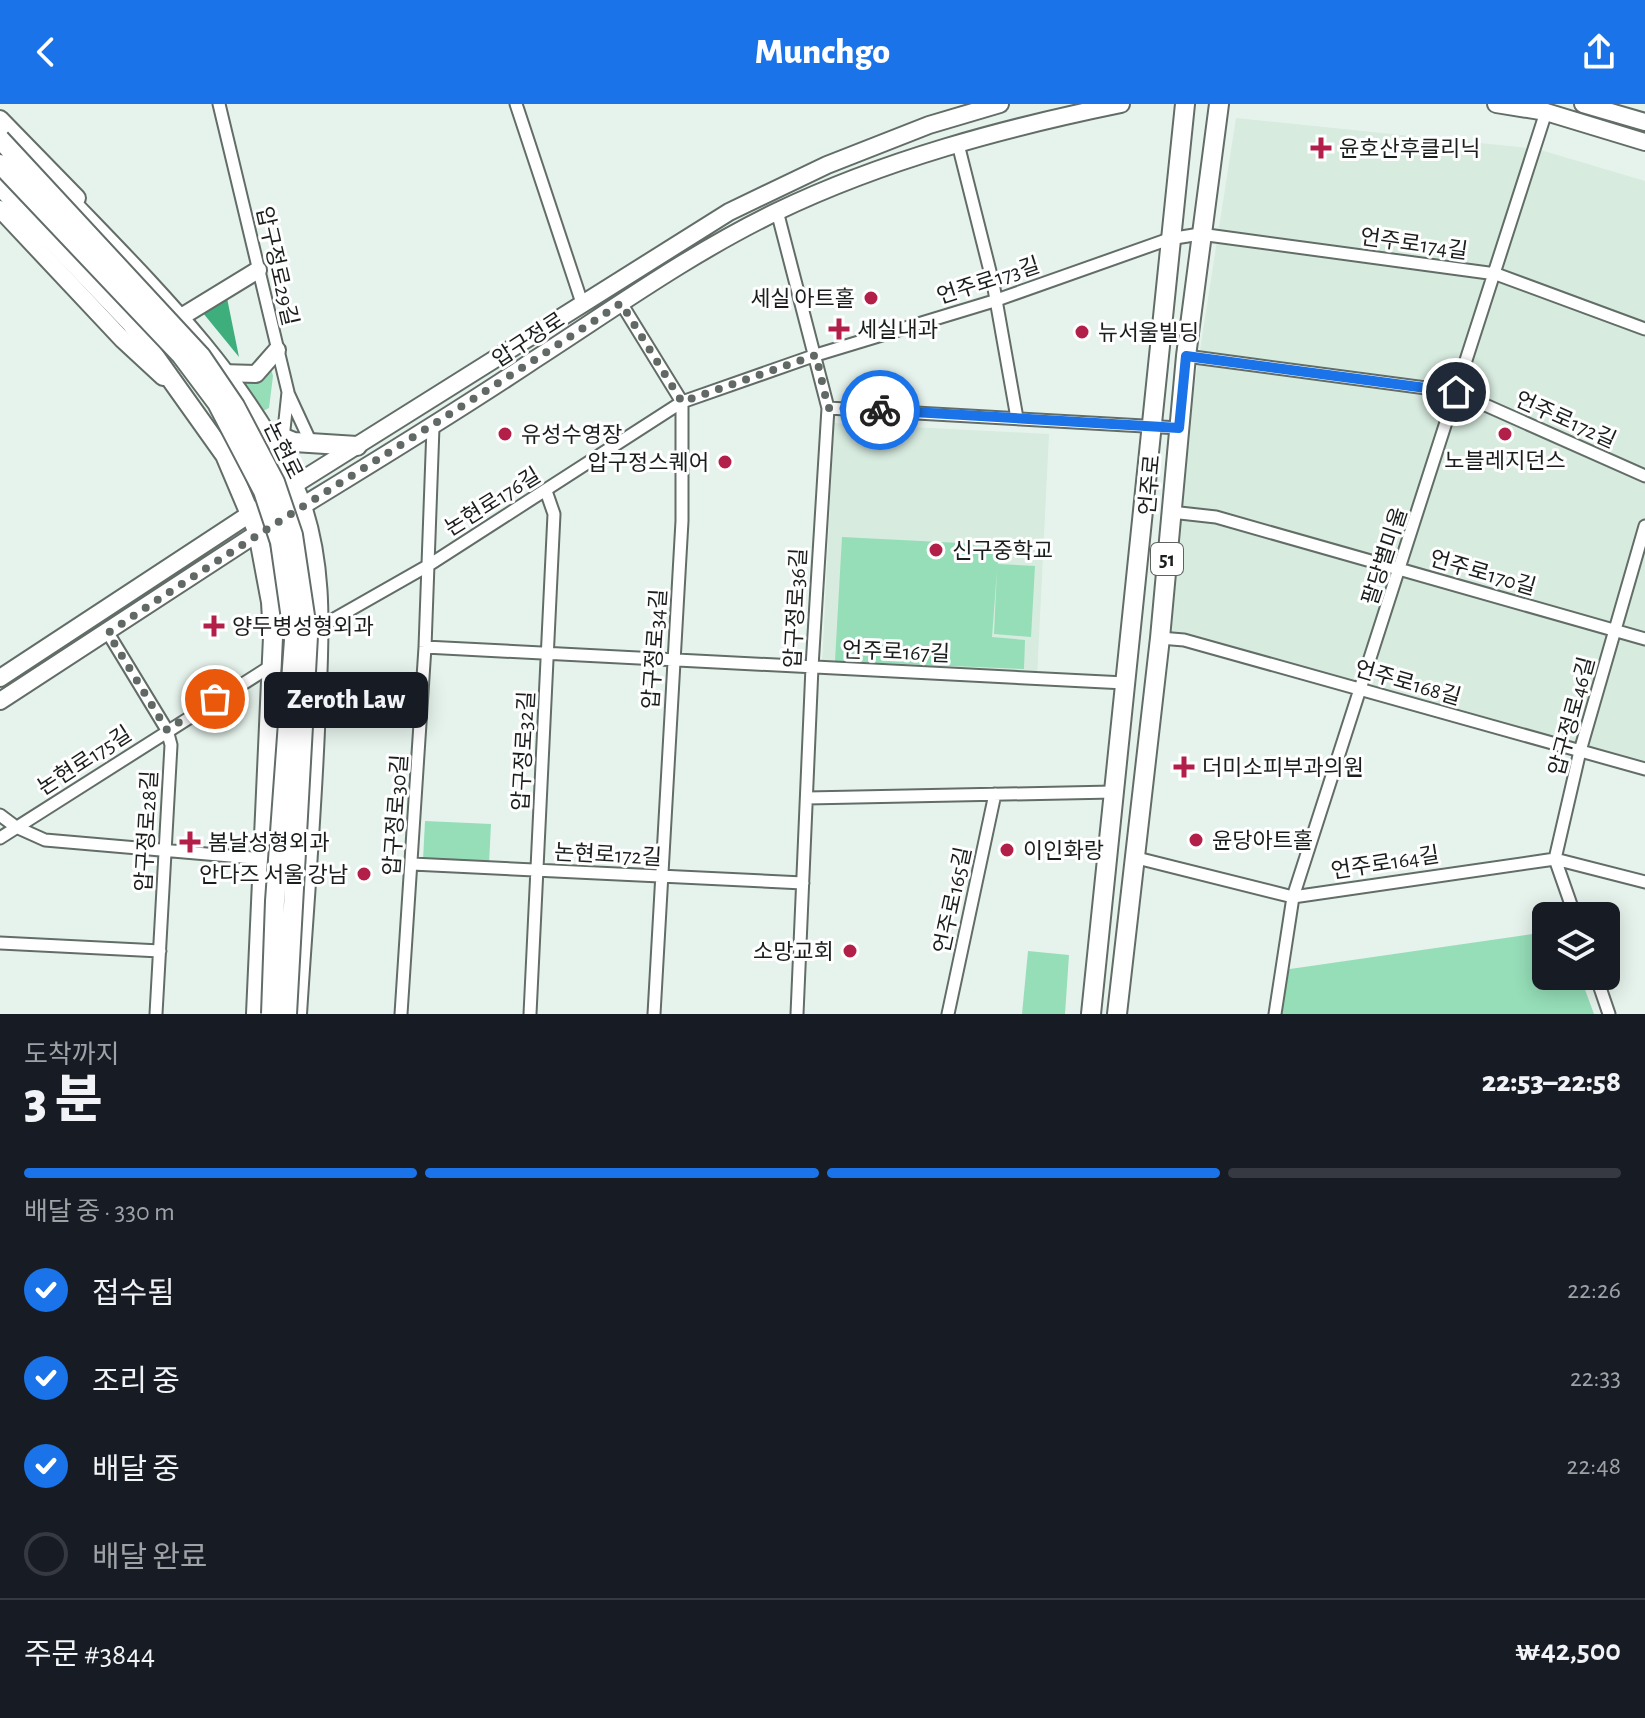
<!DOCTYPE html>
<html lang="ko">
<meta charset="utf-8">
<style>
body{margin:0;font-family:"Alegreya Sans","Noto Sans KR",sans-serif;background:#242831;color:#f1f3f6;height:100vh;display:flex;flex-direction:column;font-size:30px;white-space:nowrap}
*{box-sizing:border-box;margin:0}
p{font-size:26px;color:#9ea1a6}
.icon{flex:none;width:44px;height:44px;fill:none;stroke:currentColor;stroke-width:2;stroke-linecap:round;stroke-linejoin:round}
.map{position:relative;height:910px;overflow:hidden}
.details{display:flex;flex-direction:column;background:#171b24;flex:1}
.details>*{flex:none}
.controls{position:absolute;left:1532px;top:798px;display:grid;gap:16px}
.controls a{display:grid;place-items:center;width:88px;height:88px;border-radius:12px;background:#171b24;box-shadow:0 4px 20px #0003;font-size:40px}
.pin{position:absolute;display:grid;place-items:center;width:68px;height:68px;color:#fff;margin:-34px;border:4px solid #fff;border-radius:50%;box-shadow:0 2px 8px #0007}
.courier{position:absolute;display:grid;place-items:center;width:80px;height:80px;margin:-40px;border:6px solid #1a73e8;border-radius:50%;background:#fff;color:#222;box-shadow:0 2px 10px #0007}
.bubble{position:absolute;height:56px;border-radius:12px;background:#171b24;box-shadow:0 4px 20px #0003;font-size:26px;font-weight:800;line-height:56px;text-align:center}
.summary em{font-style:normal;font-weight:800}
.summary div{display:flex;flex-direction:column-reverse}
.summary{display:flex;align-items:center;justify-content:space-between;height:136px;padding:0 24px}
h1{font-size:52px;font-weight:800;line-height:60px}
.bar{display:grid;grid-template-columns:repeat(4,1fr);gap:12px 8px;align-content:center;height:96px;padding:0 24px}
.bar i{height:10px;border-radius:6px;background:#363941}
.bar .active{background:#1a73e8}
.bar p{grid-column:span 4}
.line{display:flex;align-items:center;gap:20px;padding:0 24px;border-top:2px solid #363941}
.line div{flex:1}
ol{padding:0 24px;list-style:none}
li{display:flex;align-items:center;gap:24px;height:88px}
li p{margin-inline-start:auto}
li .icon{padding:8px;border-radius:50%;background:#1a73e8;color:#fff;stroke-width:4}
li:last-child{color:#9ea1a6}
li i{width:44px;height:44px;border:4px solid #363941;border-radius:50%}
header{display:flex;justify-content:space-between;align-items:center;height:104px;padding:0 24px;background:#1a73e8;color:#fff;font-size:36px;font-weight:800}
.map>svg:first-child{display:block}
.built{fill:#d7ebdf}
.green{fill:#95deb8}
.water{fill:#3fae7d}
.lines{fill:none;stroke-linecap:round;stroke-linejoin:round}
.street-casing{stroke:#626d67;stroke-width:15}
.secondary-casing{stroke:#626d67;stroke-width:20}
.primary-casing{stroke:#626d67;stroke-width:22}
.street{stroke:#fff;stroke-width:11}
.secondary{stroke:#fff;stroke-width:16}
.primary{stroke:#fff;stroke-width:18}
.primary-bridge-casing{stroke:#626d67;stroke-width:22;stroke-linecap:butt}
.primary-bridge{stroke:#fff;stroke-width:18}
.done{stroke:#616965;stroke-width:8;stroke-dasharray:0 14.4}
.route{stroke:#1a73e8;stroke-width:10}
.poi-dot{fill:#b2204a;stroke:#fff;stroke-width:3}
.labels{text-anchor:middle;stroke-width:6;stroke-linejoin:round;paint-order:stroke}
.shield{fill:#fff;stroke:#5f6260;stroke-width:2}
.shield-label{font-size:20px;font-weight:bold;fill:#1a1e1c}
.poi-label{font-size:22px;fill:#1a1e1c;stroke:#fff;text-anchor:start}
.street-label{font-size:22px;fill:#1a1e1c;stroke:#fff}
</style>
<header><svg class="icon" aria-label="back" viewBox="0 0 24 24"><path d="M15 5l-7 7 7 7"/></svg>Munchgo<svg class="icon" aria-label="share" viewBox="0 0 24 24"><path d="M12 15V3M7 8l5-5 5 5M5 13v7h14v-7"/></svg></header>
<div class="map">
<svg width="1645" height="910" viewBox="0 0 1645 910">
<rect width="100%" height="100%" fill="#e6f3ec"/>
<path class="built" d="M1236,14L1537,45L1645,77V664L1157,524Z
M834,319L1049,330L1037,573L822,562Z"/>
<path class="green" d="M270,261L273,272L269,304L261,308L242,279L257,278Z
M842,433L999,441L998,460L1035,462L1031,533L994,530L997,466L992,533L1025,536L1024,565L835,557Z
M425,717L491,720L489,760L423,756Z
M1546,828V872H1580L1594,910H1276L1283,866Z
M1028,847L1069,851L1065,910H1022Z"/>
<path class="water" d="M227,194L239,253L203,209Z"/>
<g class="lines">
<defs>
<path id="street" d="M219,0L288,288L283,335
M516,0L583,202
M958,40L993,179L1017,314
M777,107L828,304L812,563L797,910
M621,199L682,298V417L654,910
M1186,252L1456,288L1645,372
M288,289L312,341
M828,304L1179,324
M1171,408L1216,413L1645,535
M320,523L429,461L682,298L816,251L994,197L1169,135L1200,130L1496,170L1645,225
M108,529L167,626L171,641L156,910
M1160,534L1184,536L1645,665
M425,543L1125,579
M807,694L1113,688
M0,711L16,723L45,736L264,755
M0,734L271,562
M1133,753L1293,793L1555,755L1645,778
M412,760L803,779
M1575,812L1555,755L1580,647L1645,422
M0,839L160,847
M1596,872L1609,910
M401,910L425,543L433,323
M530,910L554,410L546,387
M948,910L995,690
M1275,910L1293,793L1546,8"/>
<path id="secondary" d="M1496,0L1546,8L1645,38
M1583,0L1645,18
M0,15L77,94
M0,105L123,236L163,273
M186,210L258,166
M221,269L256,270L277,246
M294,407C374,358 455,309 534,256C613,205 691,149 776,108C884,56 1004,24 1121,0
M0,574L294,381L729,108L827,61L929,21L1000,0
M0,597L267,423"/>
<path id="primary" d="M0,82L131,219L225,351L258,429L271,498L273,533L256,910
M61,88C146,177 240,267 293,380C328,455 318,547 315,626C311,721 303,815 297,910
M261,325L294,338L357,342
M1091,910L1185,0
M1117,910L1160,534L1186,252L1219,0"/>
</defs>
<use href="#street" class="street-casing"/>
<use href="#secondary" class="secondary-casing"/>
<use href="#primary" class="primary-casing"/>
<use href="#street" class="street"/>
<use href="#secondary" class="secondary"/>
<use href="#primary" class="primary"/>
<defs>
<path id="primary-bridge" d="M0,35L201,252L235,302L275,378L293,431L308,532L287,910
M0,60L181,251L217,299L263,387L280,438L294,536L275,797L271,910"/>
</defs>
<use href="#primary-bridge" class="primary-bridge-casing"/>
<use href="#primary-bridge" class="primary-bridge"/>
</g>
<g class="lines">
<path class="done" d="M215,595L167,626L108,529C277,415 452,312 621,199L682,298L816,251L828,304L880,306"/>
<path class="route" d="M880,306L1179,324L1186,252L1456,288"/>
</g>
<g class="poi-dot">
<path d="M1317 32h8v8h8v8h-8v8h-8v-8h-8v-8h8z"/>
<circle cx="871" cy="194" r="8"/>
<path d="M835 213h8v8h8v8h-8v8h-8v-8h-8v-8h8z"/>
<circle cx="1082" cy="228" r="8"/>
<circle cx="505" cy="330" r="8"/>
<circle cx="1505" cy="330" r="8"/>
<circle cx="725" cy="358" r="8"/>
<circle cx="936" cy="446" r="8"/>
<path d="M210 510h8v8h8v8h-8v8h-8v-8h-8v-8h8z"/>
<path d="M1180 651h8v8h8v8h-8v8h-8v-8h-8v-8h8z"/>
<circle cx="1196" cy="736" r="8"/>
<path d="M186 726h8v8h8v8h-8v8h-8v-8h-8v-8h8z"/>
<circle cx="1007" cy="746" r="8"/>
<circle cx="364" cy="770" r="8"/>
<circle cx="850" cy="847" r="8"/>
</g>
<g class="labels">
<rect class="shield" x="1151" y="439" width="32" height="32" rx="6"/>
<g class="shield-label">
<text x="1167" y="462">51</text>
</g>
<g class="poi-label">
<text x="1339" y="52">윤호산후클리닉</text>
<text x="855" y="202" text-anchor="end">세실 아트홀</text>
<text x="857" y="233">세실내과</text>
<text x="1098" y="236">뉴서울빌딩</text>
<text x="521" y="338">유성수영장</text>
<text x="1505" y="364" text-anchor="middle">노블레지던스</text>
<text x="709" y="366" text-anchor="end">압구정스퀘어</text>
<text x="952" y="454">신구중학교</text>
<text x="232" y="530">양두병성형외과</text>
<text x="1202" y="671">더미소피부과의원</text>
<text x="1212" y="744">윤당아트홀</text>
<text x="208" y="746">봄날성형외과</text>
<text x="1023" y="754">이인화랑</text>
<text x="348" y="778" text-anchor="end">안다즈 서울 강남</text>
<text x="834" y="855" text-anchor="end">소망교회</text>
</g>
<g class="street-label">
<text transform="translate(1414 139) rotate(8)" y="8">언주로174길</text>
<text transform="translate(278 162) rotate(77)" y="8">압구정로29길</text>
<text transform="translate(988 176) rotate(-18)" y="8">언주로173길</text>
<text transform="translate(528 235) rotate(-33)" y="8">압구정로</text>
<text transform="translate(1566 315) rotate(24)" y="8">언주로172길</text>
<text transform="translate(284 346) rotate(64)" y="8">논현로</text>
<text transform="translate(1149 381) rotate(-85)" y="8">언주로</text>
<text transform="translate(492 397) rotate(-32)" y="8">논현로176길</text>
<text transform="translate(1384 452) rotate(-72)" y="8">팔당별미울</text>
<text transform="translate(1483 468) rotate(16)" y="8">언주로170길</text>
<text transform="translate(795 504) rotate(-87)" y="8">압구정로36길</text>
<text transform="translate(654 545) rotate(-86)" y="8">압구정로34길</text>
<text transform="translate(896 547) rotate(2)" y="8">언주로167길</text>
<text transform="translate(1408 578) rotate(16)" y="8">언주로168길</text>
<text transform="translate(1571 612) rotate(-75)" y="8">압구정로46길</text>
<text transform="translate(523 647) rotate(-87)" y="8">압구정로32길</text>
<text transform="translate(84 656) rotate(-33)" y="8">논현로175길</text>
<text transform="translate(395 711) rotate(-86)" y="8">압구정로30길</text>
<text transform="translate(146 727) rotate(-87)" y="8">압구정로28길</text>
<text transform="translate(608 750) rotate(3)" y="8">논현로172길</text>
<text transform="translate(1385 758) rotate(-9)" y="8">언주로164길</text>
<text transform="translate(952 796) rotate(-78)" y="8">언주로165길</text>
</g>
</g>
</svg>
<div class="controls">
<a><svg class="icon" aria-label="layers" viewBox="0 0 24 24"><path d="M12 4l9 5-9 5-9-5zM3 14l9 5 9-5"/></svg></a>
</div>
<div class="pin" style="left:215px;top:595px;background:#ea580c"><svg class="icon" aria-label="bag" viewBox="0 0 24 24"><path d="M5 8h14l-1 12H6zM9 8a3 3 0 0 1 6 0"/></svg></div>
<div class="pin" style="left:1456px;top:288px;background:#1f2937"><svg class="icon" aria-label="home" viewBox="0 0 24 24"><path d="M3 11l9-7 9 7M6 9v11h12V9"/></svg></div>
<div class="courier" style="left:880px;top:306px"><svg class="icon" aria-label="bike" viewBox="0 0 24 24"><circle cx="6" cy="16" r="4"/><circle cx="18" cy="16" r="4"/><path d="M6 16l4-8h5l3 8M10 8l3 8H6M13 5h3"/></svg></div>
<div class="bubble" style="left:264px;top:568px;width:164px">Zeroth Law</div>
</div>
<section class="details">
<div class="summary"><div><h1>3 분</h1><p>도착까지</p></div><em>22:53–22:58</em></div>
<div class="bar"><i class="active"></i><i class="active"></i><i class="active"></i><i></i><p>배달 중 · 330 m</p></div>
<ol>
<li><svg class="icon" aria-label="check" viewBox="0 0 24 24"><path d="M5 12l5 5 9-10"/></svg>접수됨<p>22:26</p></li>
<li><svg class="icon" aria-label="check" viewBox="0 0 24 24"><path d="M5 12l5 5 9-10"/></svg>조리 중<p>22:33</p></li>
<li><svg class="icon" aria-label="check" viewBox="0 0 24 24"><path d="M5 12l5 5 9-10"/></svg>배달 중<p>22:48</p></li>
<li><i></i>배달 완료</li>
</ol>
<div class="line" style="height:104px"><div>주문 #3844</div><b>₩42,500</b></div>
</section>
